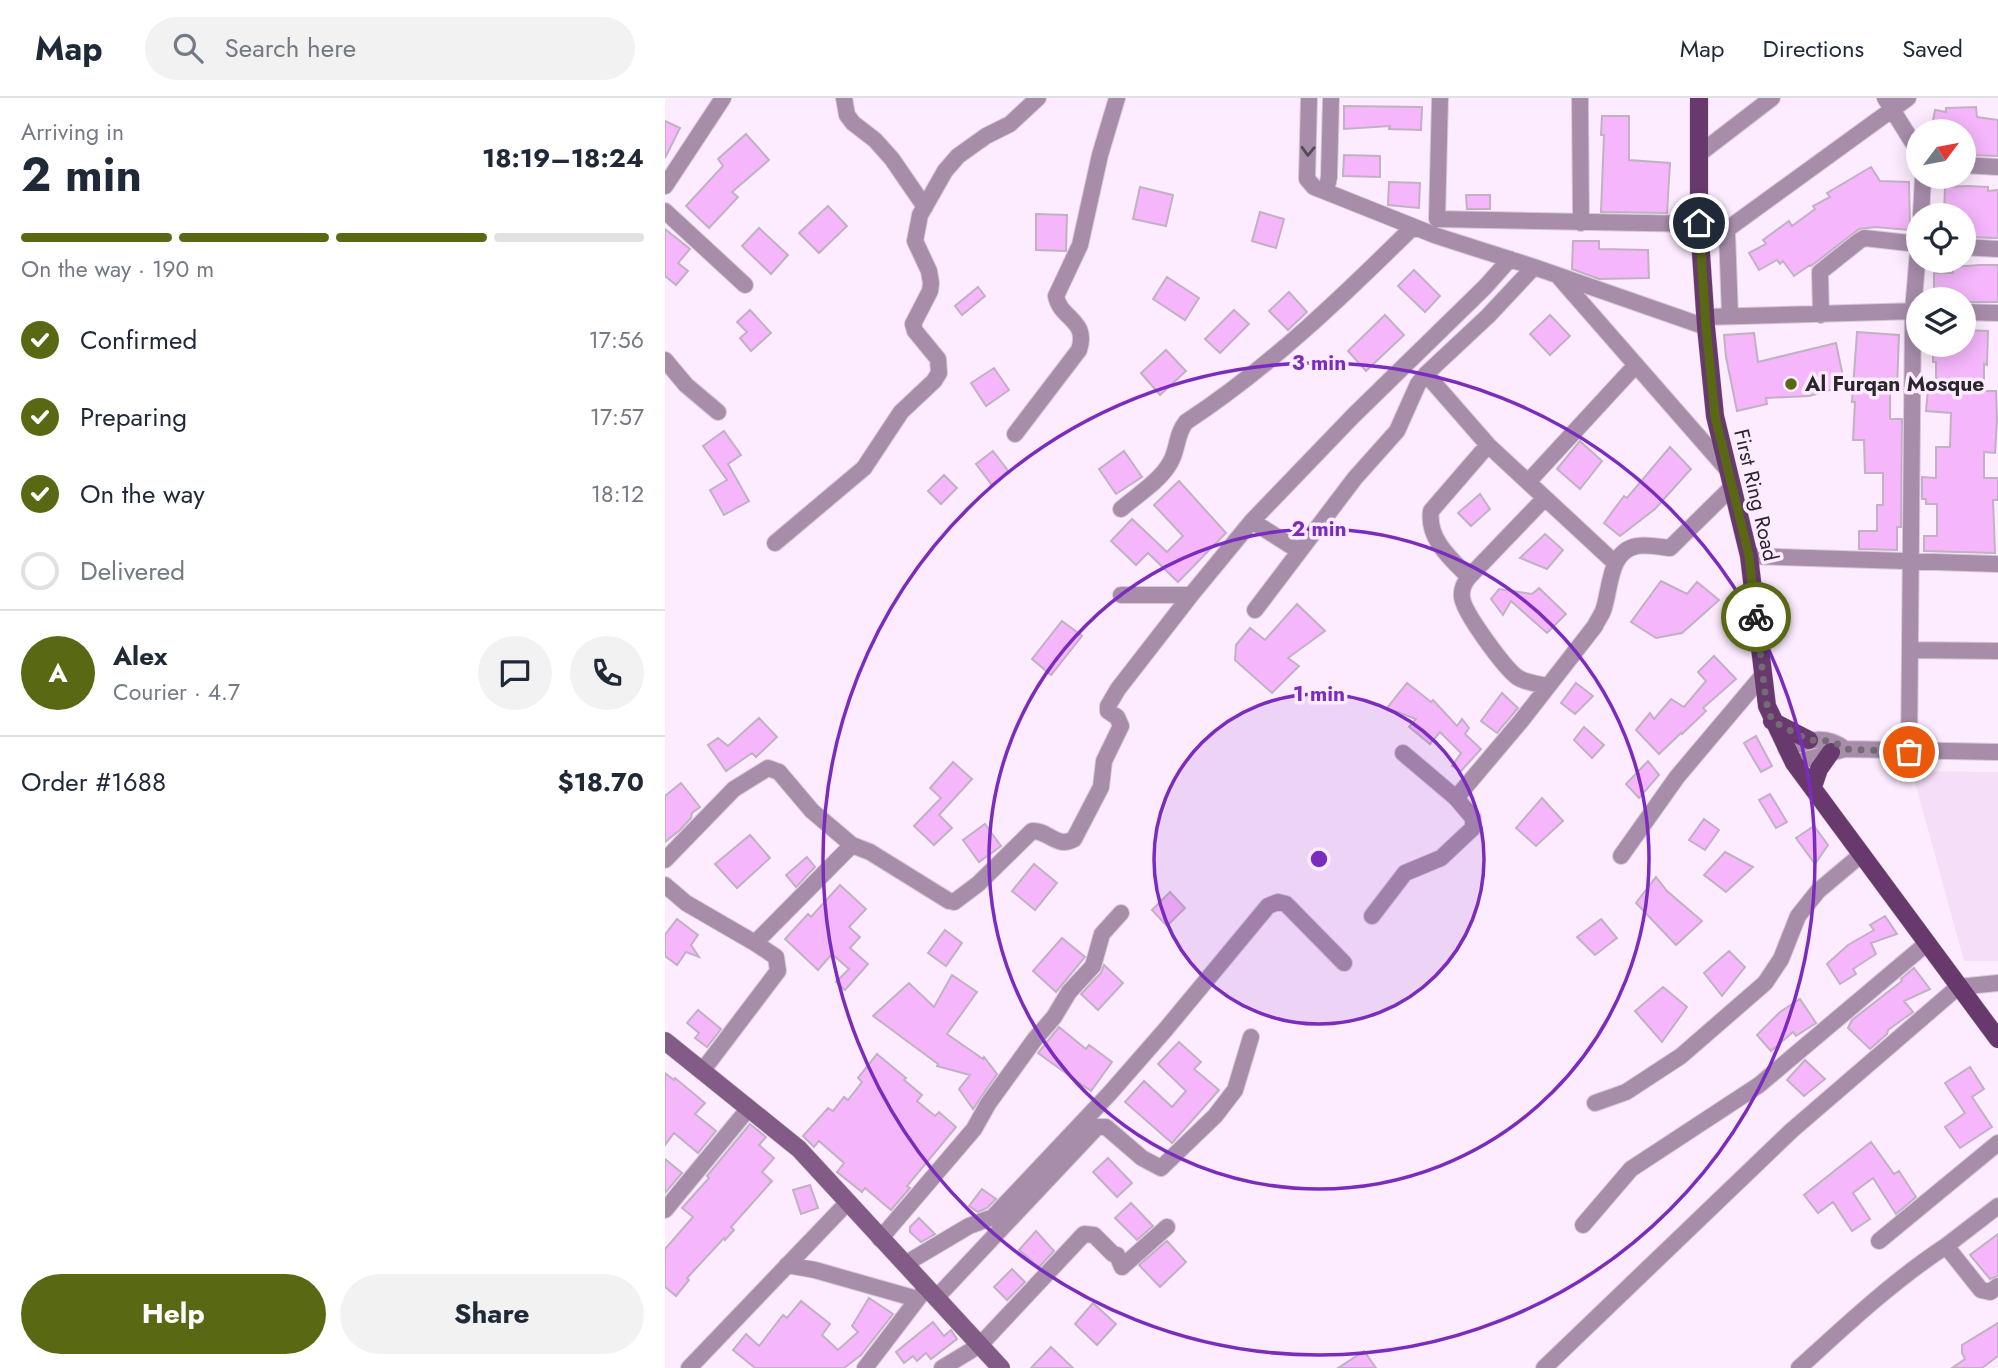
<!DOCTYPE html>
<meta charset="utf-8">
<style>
body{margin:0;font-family:Jost,sans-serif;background:#f2f2f3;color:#1f2937;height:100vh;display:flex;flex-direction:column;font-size:26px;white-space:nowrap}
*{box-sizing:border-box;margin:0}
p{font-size:23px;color:#747a83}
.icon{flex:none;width:38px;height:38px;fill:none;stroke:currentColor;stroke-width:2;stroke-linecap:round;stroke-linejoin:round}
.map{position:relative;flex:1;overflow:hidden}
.panel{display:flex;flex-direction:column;background:#fff;width:665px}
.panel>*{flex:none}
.needle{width:46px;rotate:58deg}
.fabs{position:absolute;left:1241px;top:21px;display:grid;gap:14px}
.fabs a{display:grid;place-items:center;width:70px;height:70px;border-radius:50%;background:#fff;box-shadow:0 4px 18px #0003;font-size:35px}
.pin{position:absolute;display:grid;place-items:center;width:60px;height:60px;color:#fff;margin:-30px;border:4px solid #fff;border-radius:50%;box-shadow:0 2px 7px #0007}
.courier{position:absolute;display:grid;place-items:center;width:70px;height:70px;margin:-35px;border:5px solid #596913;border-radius:50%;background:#fff;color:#222;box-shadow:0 2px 9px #0007}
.headline em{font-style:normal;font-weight:700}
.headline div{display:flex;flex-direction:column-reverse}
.headline{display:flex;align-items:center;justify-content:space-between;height:119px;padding:0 21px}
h1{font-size:46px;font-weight:700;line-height:52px}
.bar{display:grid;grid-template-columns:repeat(4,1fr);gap:10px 7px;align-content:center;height:84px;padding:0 21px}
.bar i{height:9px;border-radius:5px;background:#e0e1e3}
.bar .selected{background:#596913}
.bar p{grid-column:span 4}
.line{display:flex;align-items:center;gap:18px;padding:0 21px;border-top:2px solid #e0e1e3}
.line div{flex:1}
.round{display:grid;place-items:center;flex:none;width:74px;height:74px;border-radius:37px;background:#f2f2f3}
ol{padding:0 21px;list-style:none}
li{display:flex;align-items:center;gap:21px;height:77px}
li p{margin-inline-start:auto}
li .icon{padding:7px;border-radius:50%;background:#596913;color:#fff;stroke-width:4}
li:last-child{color:#747a83}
li i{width:38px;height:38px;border:4px solid #e0e1e3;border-radius:50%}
.button{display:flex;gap:14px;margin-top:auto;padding:14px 21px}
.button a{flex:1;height:80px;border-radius:42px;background:#596913;color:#fff;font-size:28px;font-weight:700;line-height:80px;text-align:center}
.button a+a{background:#f2f2f3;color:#1f2937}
header{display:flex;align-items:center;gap:42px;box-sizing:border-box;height:98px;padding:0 35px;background:#fff;border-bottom:2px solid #e0e1e3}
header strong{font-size:33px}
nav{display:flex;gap:38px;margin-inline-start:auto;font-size:24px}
.search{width:490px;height:63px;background:#f2f2f3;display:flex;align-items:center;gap:18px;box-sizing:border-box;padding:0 24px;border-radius:38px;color:#747a83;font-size:26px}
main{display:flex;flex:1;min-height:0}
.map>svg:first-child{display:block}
.built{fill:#f5def7}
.building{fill:#f5b6fb;stroke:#c1b1c3;stroke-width:2}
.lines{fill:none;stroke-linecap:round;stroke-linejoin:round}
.street-casing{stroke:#d7c8d9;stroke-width:18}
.secondary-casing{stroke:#d7c8d9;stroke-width:19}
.primary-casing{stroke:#d7c8d9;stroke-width:19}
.street{stroke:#a78daa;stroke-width:16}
.secondary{stroke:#825c86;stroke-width:18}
.primary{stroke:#67396c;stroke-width:18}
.oneway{stroke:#564958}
.done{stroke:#746b76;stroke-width:7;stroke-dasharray:0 12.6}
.route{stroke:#596913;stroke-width:9}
.ring{fill:none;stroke:#7b2cbf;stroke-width:3.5}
.poi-dot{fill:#596913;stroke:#fdecff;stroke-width:2.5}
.labels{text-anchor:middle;stroke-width:7;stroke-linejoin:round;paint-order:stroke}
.poi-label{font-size:21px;font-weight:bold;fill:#2b252c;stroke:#fdecff;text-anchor:start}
.street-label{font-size:21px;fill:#2b252c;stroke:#fdecff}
.centre{fill:#7b2cbf;stroke:#fdecff;stroke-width:3.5}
.ring-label{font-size:21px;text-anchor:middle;font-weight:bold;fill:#7b2cbf;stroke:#fdecff;stroke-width:7;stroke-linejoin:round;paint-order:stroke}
</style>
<header>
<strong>Map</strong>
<div class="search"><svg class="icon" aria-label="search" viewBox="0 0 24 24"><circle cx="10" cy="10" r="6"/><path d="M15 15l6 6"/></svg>Search here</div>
<nav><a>Map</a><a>Directions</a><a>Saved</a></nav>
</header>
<main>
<section class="panel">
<div class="headline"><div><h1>2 min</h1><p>Arriving in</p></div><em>18:19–18:24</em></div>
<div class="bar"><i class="selected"></i><i class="selected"></i><i class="selected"></i><i></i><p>On the way · 190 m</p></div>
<ol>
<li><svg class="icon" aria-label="check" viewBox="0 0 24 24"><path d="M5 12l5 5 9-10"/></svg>Confirmed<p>17:56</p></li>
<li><svg class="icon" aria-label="check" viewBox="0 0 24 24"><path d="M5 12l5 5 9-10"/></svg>Preparing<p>17:57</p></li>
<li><svg class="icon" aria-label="check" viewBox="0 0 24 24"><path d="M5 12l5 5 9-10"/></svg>On the way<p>18:12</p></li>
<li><i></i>Delivered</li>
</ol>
<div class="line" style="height:126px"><b class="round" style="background:#596913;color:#fff">A</b><div><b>Alex</b><p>Courier · 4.7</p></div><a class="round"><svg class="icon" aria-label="chat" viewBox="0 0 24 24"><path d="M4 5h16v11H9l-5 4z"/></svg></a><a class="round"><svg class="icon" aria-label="phone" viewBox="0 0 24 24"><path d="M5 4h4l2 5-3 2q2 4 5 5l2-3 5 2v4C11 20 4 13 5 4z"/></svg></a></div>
<div class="line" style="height:91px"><div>Order #1688</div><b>$18.70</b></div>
<div class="button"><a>Help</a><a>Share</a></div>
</section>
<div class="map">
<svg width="1333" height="1270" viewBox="0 0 1333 1270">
<rect width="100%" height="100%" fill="#fdecff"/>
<path class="built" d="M1247,673L1333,674V863H1299Z"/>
<path class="building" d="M679,8L757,9L756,32L724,31L725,28L679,31Z
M1311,9L1312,19L1333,22V58L1301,57V38L1298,37V33H1266L1270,12L1281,14V10Z
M937,18H964V62L1005,65L1002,115L936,114L939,37H936Z
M0,23L15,30L0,60Z
M81,36L104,62L67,94L73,99L44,130L21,108L58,68L53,61Z
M679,57L715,58V79L678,78Z
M1206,69L1215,83L1244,84L1245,132L1210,129L1194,131L1146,168L1145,167L1129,178L1118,163L1115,166L1112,162L1094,172L1084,155L1101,146L1098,142L1124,123L1127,128L1150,111L1148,108L1165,99L1162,95Z
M724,84L755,85L754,110L723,107Z
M1303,88L1323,89V93L1333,92V140L1298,139V117H1279L1280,89Z
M475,89L508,97L501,128L468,121Z
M801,97H825V111H802Z
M163,108L182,128L154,155L134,135Z
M595,114L619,121L611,150L587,143Z
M371,116L402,117L401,153L371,152Z
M94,130L123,157L106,176L77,148Z
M0,131L25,151L13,165L23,173L11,187L0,178Z
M908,143H934V151L983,152L984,180L934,181L907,171Z
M1315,167H1333V204H1298V201H1290V198H1269V175H1288V169Z
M749,172L775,198L760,214L733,188Z
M502,179L534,200L520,222L488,201Z
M313,189L320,198L297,217L290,208Z
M624,194L642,214L623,232L604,213Z
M85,212L106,235L86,253L75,240L82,234L72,224Z
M569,212L584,226L555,255L540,241Z
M720,217L739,237L701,273L683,253Z
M885,217L905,238L885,257L865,236Z
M1298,232L1323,233L1322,267L1319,266V293H1331L1332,322L1330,355L1319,354V380H1333V402H1328L1330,455L1259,453V438H1272V406H1261V401H1257V379L1271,380V349H1285L1286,315L1261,313L1263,291H1271V264H1268V247H1298Z
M1192,234L1234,237L1232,290L1225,289V321H1237L1236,429H1232V452L1194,451V433H1212V407H1218V375H1200L1199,342H1188L1190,304H1187Z
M1089,235L1093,264L1171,245L1180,288L1144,298L1101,300L1102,306L1072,313L1061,259L1059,237Z
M501,252L521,273L495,297L476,275Z
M329,270L344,292L321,308L306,285Z
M59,333L76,357L63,366L84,403L59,417L45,392L62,382L38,348Z
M915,343L937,363L915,391L892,371Z
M1005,349L1026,371L990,411L955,438L939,425L959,398L962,400Z
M328,353L344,374L327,387L311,366Z
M459,353L477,379L451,396L434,371Z
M279,377L292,390L276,406L263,393Z
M514,383L561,435L513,484L483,455L471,467L446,443L467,421L502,454L518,438L489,407Z
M815,396L825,411L806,428L793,415Z
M880,436L898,452L882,471L855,460Z
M996,483L1022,496L1032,484L1054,502L1017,535L991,540L966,524Z
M874,490L901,516L882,535L846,503L838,517L826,501L834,491L867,496Z
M632,506L660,533L623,560L634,568L607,595L570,562L571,547L585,530L600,542Z
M397,523L417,538L386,577L367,561Z
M1049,558L1071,581L1038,610L1041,613L1017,636L1016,635L994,656L971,632L985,615L989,621L1006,601L1019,609L1041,583L1033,574Z
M742,585L766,604L768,602L792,628L797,621L804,630L800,636L816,651L796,673L787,668L796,655L775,634L765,646L744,629L751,621L722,610Z
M911,585L928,598L910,616L896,605Z
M837,595L853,610L832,635L816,623Z
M94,620L112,639L91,659L87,655L61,673L43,647L53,640L63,648Z
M919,629L939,647L927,660L909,642Z
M1091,638L1107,668L1096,674L1079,645Z
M983,663L994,677L974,700L961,686Z
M288,664L307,681L274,717L287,730L269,747L249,728L276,700L265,690Z
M16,685L35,709L27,715L26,720L15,732L0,744V698Z
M1105,696L1122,724L1111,730L1094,702Z
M877,700L898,723L871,748L851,730Z
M1039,721L1054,732L1040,752L1024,742Z
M320,726L336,748L314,764L298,742Z
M1149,728L1163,747L1150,766L1131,740Z
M85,737L105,760L72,790L50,766Z
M1060,754L1088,769L1061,794L1039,777Z
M142,759L150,769L131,789L121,777Z
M369,766L392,785L370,812L347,793Z
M991,779L1002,793L1037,823L1011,847L971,805Z
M175,787L201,811L184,829L195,839L185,850L203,866L180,892L171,884L184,871L167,856L153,872L120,841L143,816L146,819Z
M505,794L520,810L502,828L487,812Z
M1220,818L1232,836L1206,845L1211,856L1188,871L1191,876L1175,886L1162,866L1183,847L1209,832L1205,827Z
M12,821L33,837L26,847L34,859L21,854L12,867L0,858V837Z
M936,821L952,840L930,857L912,839Z
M280,832L297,845L281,868L263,855Z
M397,840L420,859L391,894L368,873Z
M1064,853L1080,869L1057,898L1039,875Z
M439,867L458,885L433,912L416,896L436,875Z
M1249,870L1265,891L1239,903L1248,914L1223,932L1222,936L1205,951L1183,930L1187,922L1237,883L1236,881Z
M287,877L312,894L282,936L318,961L319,959L332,976L308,1011L294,991L305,977L272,968L273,966L208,918L244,885L269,909Z
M998,889L1022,909L997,944L970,913Z
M1135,901L1151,925L1131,938L1128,934L1106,953L1092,937L1115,914Z
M33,912L56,931L42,949L30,940L34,935L22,925Z
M394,929L421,951L424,947L447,964L426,993L373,955Z
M514,944L536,964L529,971L554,992L507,1045L460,1004L479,983L507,1009L521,993L493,966Z
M212,956L241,980L239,982L257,997L252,1003L270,1018L274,1014L291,1029L242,1088L245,1090L226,1112L200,1090L197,1094L172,1074L179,1065L154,1043L149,1049L138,1038L163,1010L168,1013L179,999L183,1002L197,984L193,980Z
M1140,962L1160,981L1139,998L1122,982Z
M1305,969L1319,991L1307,999L1327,1029L1295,1050L1280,1029L1300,1015L1280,985Z
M0,975L9,982L10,980L40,1005L30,1016L51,1033L33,1055L9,1035L0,1047Z
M85,1026L101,1039L94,1047L109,1060L97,1074L107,1083L66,1129L69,1132L60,1142L59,1140L22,1180L24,1182L11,1198L0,1189V1151L28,1119L17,1110L44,1080L42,1078Z
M1206,1044L1229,1076L1234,1073L1251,1099L1231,1116L1208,1080L1188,1095L1205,1121L1187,1133L1168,1104L1153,1115L1139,1097Z
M443,1060L467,1085L452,1099L428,1074Z
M0,1061L17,1075L0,1095Z
M145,1087L153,1110L136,1116L128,1092Z
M317,1091L331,1101L322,1110L313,1114L304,1108Z
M466,1105L488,1128L472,1142L450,1120Z
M254,1120L270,1136L256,1144L245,1134V1129Z
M371,1133L389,1153L374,1169L354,1152Z
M1333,1136V1178L1325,1181L1305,1157Z
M502,1143L521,1164L495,1189L474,1167Z
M347,1171L360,1184L342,1202L329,1189Z
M204,1200L228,1216L196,1257L179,1270H90L68,1252L81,1236L94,1248L118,1217L122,1220L136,1203L165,1226L157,1237L173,1252L193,1234L187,1228Z
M428,1205L451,1226L432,1247L410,1226Z
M268,1224L279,1238L286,1232L292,1241L266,1261L261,1255L252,1263L248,1258L239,1265L231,1254Z
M1333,1225V1258L1317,1270H1287L1300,1261L1297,1255V1247Z
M386,1249L408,1270H366Z
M699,1253L711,1270H673Z"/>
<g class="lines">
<defs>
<path id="street" d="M179,0L182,17L188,25L210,42L227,61L260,109
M644,0L642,81L649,89L772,138L869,169L1041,229
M775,0L772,121L1034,126
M915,0L916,125
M1220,0L1253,53
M1034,56L1107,0
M1298,67L1333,69
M0,88L58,0
M661,93L664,79L666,0
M0,113L80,187
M1256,117L1258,79
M1298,149L1333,151
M894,179L1061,370
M1298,214L1333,215
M1156,217L1155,174L1194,143L1199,140L1253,146
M1065,218L1062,134L1064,130L1243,0
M1040,219L1253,213
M0,262L21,287L53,314
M761,276L823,347L950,465
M350,336L414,252C424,222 395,221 391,198L415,147L435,57L452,0
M863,384L970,268
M879,401L804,479C799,485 796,491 797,499C798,514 839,569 852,579C861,585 873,586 883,588
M456,411C471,398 495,383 505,365C513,352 511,336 521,324C605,269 677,199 748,129
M587,423L634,453
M110,445L199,370L236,314L269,283L274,275L273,261L250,233L248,226L265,193L266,185L264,173L250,143L255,117L280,73L293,58L321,38L345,26L373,0
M1084,458L1333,466
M804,479C786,461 762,441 766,413L823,347
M456,497H526L587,423L688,318L820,189L845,161
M590,512L690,380L732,333L753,286L761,276L823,218L869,169
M1245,552L1333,553
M1121,651C1143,643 1159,635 1180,651
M1244,654L1248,213L1253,153
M738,655L791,700L856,623L930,528C932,523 936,518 938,513C946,492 943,453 972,448C982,446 995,449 1005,450L1066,390
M1129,665L1180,651L1333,654
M956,758L1012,679L1098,577
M0,762L69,691L103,670L114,674L147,713L187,747
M0,787L21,805L90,845
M707,818L740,775L776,760L808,730V720L791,700
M38,972L113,873L111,859L90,845L187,747L205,754L284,803L289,804L313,786L367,733C383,732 392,751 409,741L436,689L439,663L456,628L452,619L443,613V608L453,591L526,497
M930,1005L961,994L1016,958L1100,885L1116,861L1133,818L1153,793L1197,756
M1333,1108L1281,1148L1316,1192L1325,1194L1333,1188
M0,1112L84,1010
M918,1127L966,1071L1094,987L1261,846
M215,1141L309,1031L323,1006L370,941L389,919L404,894L428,868L437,836L456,815
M1214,1143L1333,1045
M240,1166L304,1128L328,1119L445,995L501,931L603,808L613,804L621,806L679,865
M122,1167L150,1172L252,1201
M271,1200L432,1029H441L477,1060L496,1070L550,1018L570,992L586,939
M24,1270L183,1104
M200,1270L258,1194
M277,1270L315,1247L419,1136L429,1137L448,1156L452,1157L457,1169L502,1129
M879,1270L1126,1033L1293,889L1333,885
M1134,1270C1181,1227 1228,1183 1281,1148"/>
<path id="secondary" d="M0,943L134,1051L336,1270"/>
<path id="primary" d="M1034,0V126L1041,229L1050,318L1084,458L1102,608L1129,665L1333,941
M1107,623L1144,642
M1148,689L1154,671L1166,654"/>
</defs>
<use href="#street" class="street-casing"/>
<use href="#secondary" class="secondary-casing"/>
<use href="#primary" class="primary-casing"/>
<use href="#street" class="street"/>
<use href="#secondary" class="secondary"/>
<use href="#primary" class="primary"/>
</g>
<defs><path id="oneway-chevron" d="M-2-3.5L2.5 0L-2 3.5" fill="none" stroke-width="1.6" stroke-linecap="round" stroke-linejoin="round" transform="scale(1.75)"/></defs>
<use class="oneway" href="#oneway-chevron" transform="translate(643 53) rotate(92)"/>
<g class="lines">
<path class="done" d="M1091,519L1101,603L1107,623L1144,642L1168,643L1180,651L1244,654"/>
<path class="route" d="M1034,125L1041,229L1050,318L1084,458L1091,519"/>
</g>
<circle cx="654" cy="761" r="165" fill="#7b2cbf" fill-opacity=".12"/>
<g class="ring">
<circle cx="654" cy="761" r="165"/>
<circle cx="654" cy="761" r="330"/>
<circle cx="654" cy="761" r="496"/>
</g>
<circle class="poi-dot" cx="1126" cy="286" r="7"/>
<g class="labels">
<g class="poi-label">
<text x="1140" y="293">Al Furqan Mosque</text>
</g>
<g class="street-label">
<text transform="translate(1091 397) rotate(77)" y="7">First Ring Road</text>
</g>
</g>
<circle cx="654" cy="761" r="10" class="centre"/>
<g class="ring-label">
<text x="654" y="272">3 min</text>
<text x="654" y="438">2 min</text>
<text x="654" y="603">1 min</text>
</g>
</svg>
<div class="fabs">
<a><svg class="needle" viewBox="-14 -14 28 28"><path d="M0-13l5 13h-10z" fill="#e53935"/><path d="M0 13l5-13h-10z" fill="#747a83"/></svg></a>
<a><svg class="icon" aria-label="locate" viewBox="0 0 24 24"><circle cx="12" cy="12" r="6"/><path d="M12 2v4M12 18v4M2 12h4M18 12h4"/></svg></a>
<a><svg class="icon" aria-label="layers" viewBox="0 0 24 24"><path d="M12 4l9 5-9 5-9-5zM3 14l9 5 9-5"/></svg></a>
</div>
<div class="pin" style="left:1244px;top:654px;background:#ea580c"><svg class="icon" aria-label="bag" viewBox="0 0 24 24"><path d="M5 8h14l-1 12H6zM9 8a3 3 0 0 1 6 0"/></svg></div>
<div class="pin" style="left:1034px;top:125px;background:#1f2937"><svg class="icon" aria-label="home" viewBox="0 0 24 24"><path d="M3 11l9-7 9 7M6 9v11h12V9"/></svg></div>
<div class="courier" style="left:1091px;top:519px"><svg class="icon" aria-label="bike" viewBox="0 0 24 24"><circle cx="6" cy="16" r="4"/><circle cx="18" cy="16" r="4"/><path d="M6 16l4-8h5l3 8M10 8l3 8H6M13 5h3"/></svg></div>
</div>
</main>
